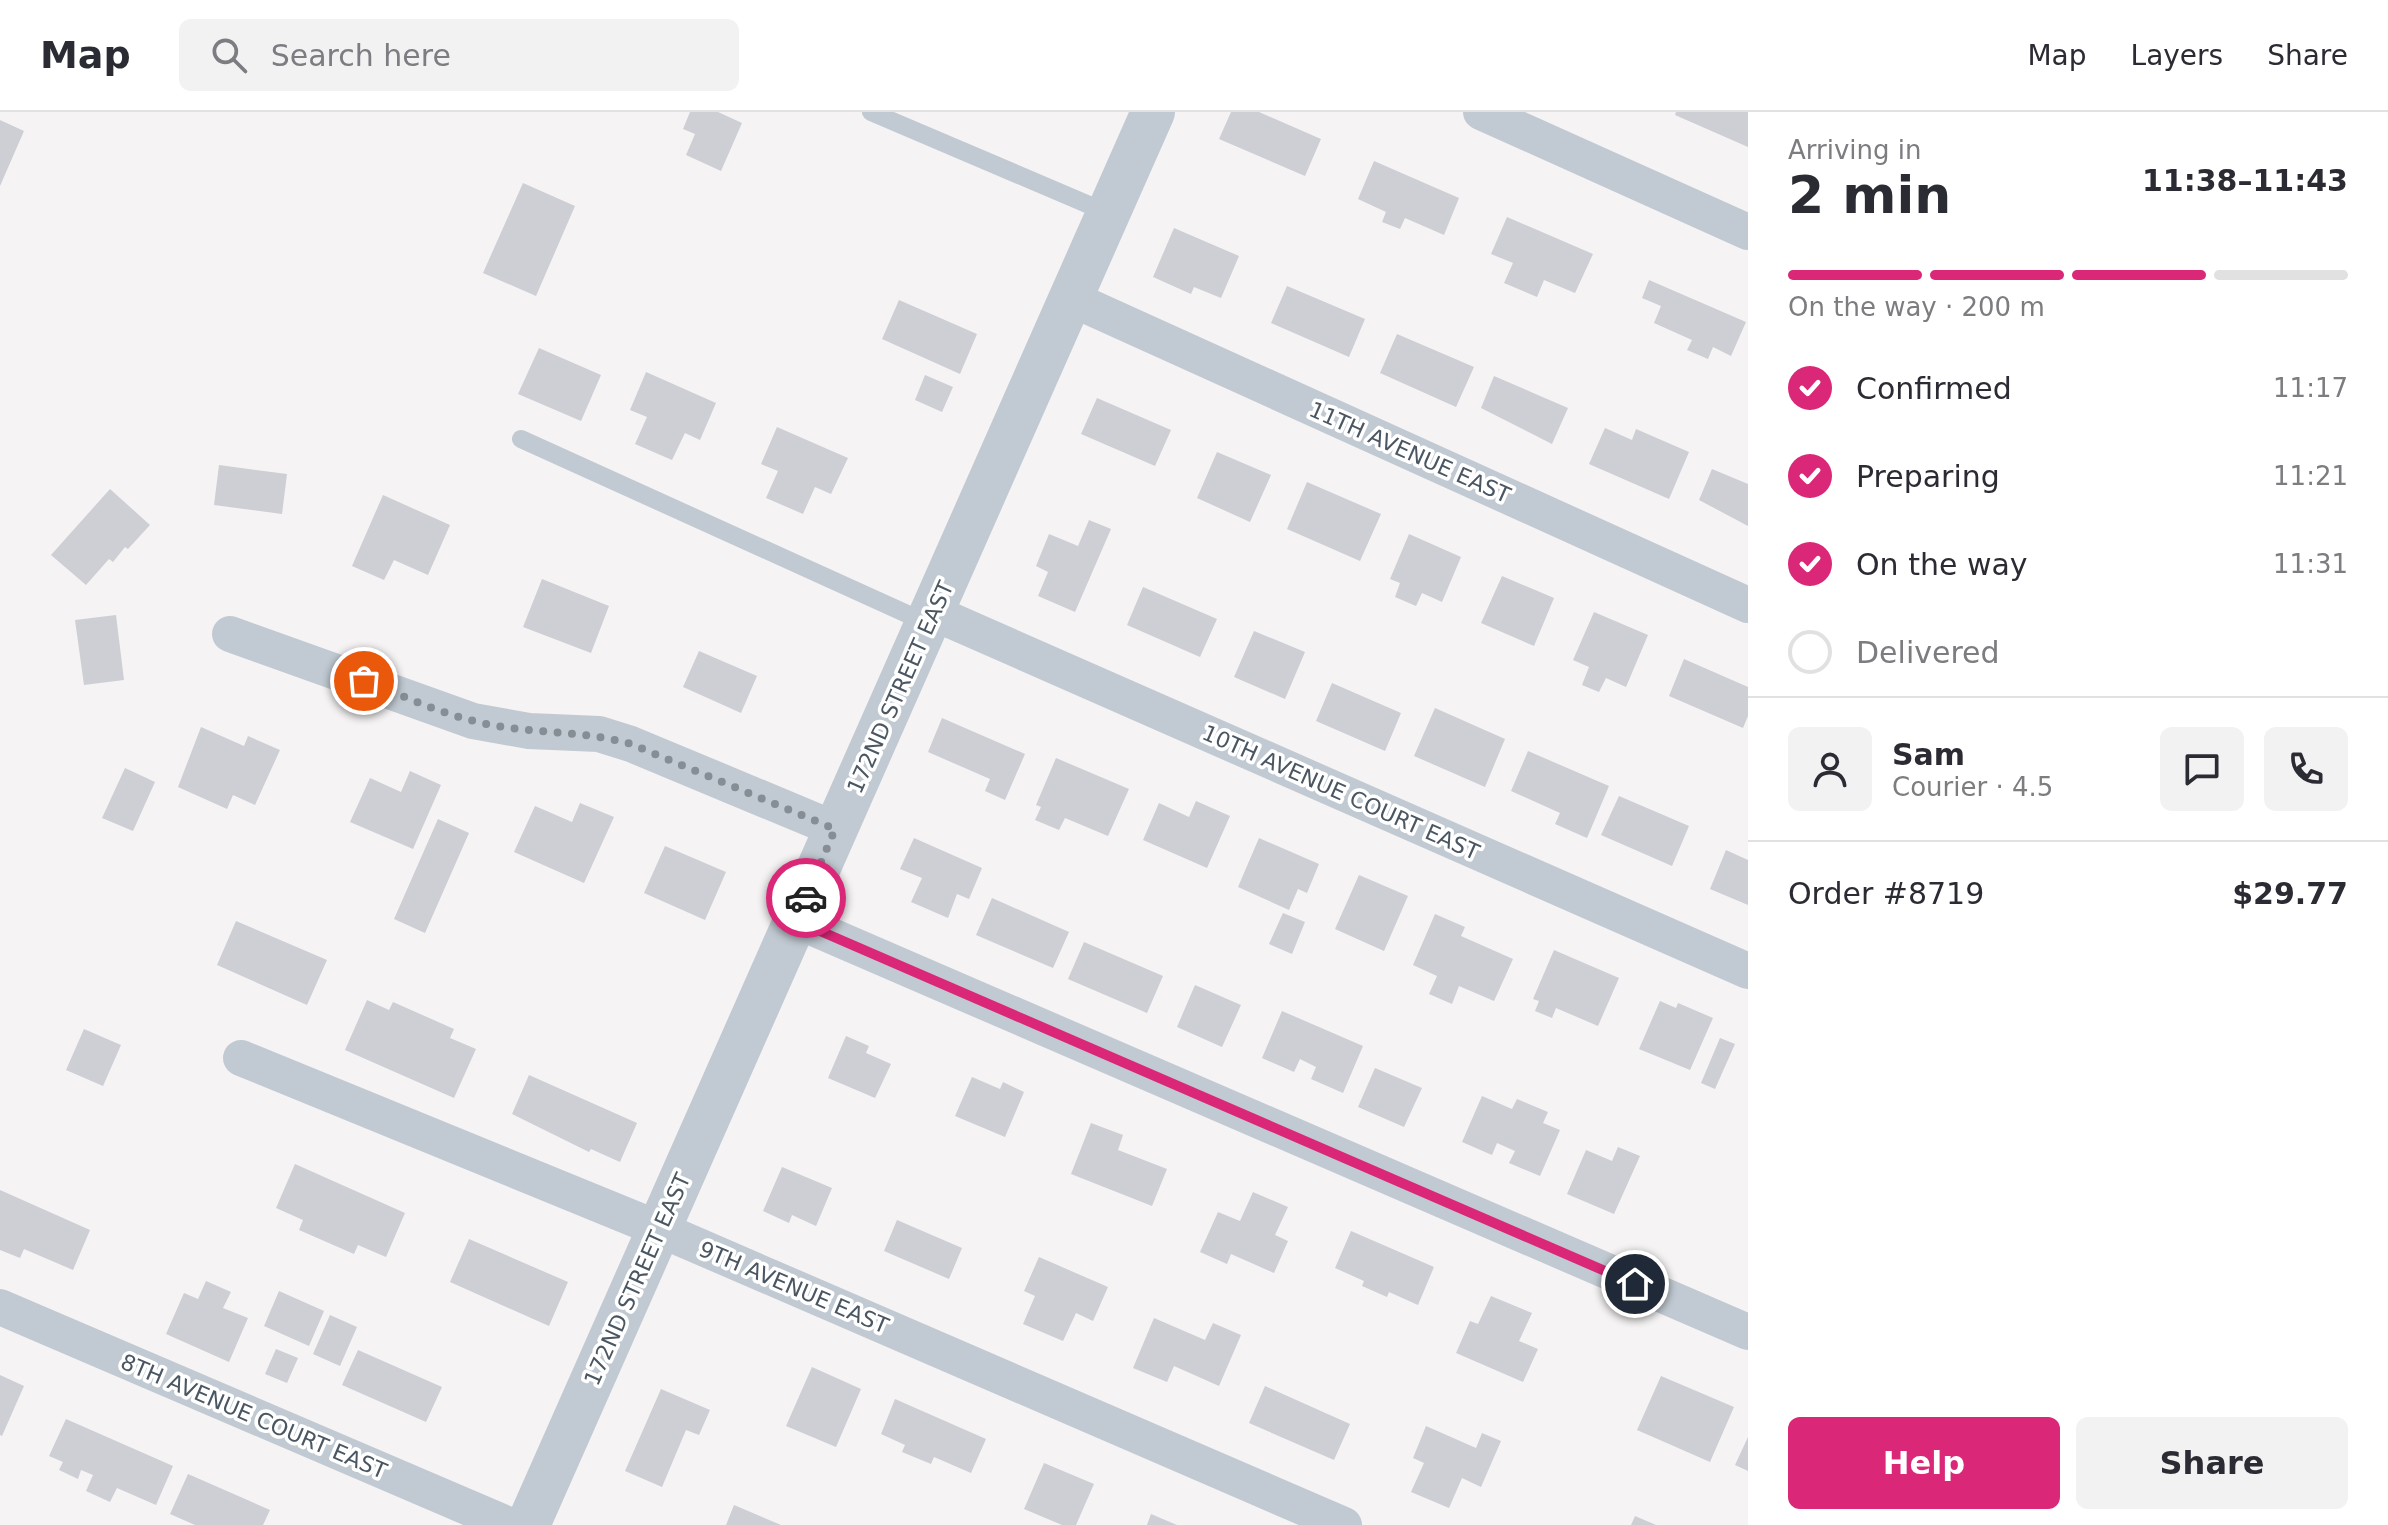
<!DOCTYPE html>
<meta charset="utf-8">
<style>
body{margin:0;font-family:"DejaVu Sans",sans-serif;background:#f2f2f3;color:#2b2b33;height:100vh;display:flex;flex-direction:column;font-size:30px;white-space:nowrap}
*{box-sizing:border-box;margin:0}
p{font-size:26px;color:#7c7c81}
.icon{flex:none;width:44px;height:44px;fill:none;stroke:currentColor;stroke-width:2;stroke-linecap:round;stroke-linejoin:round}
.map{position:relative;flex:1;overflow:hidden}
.drawer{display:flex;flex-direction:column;background:#fff;width:640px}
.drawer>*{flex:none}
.pin{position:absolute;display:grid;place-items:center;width:68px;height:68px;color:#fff;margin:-34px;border:4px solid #fff;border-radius:50%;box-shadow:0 2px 8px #0007}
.courier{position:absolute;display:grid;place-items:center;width:80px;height:80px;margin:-40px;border:6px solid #db2777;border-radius:50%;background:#fff;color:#222;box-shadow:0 2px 10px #0007}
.head em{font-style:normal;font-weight:600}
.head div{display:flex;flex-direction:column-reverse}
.head{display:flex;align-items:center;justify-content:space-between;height:136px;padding:0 40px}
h1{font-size:52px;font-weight:600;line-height:60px}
.bar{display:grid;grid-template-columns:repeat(4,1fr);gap:12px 8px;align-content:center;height:96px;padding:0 40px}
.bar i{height:10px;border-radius:6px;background:#e1e1e2}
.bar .selected{background:#db2777}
.bar p{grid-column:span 4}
.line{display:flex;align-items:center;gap:20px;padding:0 40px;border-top:2px solid #e1e1e2}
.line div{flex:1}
.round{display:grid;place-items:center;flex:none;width:84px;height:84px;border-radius:12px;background:#f2f2f3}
ol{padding:0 40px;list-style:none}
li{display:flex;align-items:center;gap:24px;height:88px}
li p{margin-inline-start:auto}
li .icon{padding:8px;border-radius:50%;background:#db2777;color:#fff;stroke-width:4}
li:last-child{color:#7c7c81}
li i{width:44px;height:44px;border:4px solid #e1e1e2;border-radius:50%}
.action{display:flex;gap:16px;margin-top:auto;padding:16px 40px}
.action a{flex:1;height:92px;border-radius:12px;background:#db2777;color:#fff;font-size:32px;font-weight:600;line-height:92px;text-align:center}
.action a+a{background:#f2f2f3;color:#2b2b33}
header{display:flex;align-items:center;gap:48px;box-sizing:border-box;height:112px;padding:0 40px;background:#fff;border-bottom:2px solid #e1e1e2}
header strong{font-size:38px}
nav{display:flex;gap:44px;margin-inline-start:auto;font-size:28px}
.search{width:560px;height:72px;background:#f2f2f3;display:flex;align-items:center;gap:20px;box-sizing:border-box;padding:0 28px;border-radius:12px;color:#7c7c81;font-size:30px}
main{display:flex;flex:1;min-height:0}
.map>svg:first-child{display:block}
.building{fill:#cdcfd5}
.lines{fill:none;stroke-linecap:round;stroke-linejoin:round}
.service{stroke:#c1cad2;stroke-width:18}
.minor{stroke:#c1cad2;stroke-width:36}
.tertiary{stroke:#c1cad2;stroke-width:44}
.done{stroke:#868d94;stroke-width:8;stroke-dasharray:0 14.4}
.route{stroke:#db2777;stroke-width:10}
.labels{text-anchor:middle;stroke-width:7;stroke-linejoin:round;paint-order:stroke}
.street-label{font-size:22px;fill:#4a5661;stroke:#fff}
</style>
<header>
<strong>Map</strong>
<div class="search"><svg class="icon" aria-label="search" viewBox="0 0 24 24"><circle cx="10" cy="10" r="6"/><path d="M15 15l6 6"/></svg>Search here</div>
<nav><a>Map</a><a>Layers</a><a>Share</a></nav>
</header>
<main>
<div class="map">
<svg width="1748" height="1413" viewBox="0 0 1748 1413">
<rect width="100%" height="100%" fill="#f5f3f3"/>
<path class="building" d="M690,0H718L742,11L721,59L686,43L695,22L683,17Z
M1231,0H1259L1321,27L1305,64L1219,27Z
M1676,0H1748V35L1675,3Z
M0,8L24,19L0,74Z
M1374,49L1459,86L1444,123L1405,106L1400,117L1382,110L1386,100L1358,87Z
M523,71L575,94L536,184L483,161Z
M1507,105L1593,142L1575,181L1544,168L1537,185L1504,171L1513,151L1491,142Z
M1174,116L1239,144L1221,186L1194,175L1191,182L1153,165Z
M1649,168L1746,210L1731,244L1713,235L1708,247L1687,238L1692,228L1654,211L1661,194L1642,186Z
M1287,174L1365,207L1349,245L1271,211Z
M899,188L977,222L960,262L882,227Z
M1397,222L1474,255L1456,295L1380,261Z
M539,236L601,263L581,309L518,282Z
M646,260L716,291L700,328L685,321L672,348L635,332L647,305L630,298Z
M925,263L953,275L942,300L915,288Z
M1494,264L1568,296L1552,332L1481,296Z
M1097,286L1171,318L1155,354L1081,322Z
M777,315L848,346L831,382L815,375L803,402L766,386L778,359L761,352Z
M1605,316L1632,328L1636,317L1689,340L1669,387L1589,352Z
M1217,340L1271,363L1250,410L1197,386Z
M219,353L287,362L282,402L214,393Z
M1712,357L1748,372V414L1699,388Z
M1307,370L1381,402L1360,449L1287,417Z
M110,377L150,413L128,437L125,435L113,450L109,447L86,473L51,443Z
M383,383L450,413L428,463L394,448L384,468L352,454Z
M1089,408L1111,417L1075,500L1038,484L1048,460L1036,454L1049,422L1078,434Z
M1409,422L1461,445L1442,490L1422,481L1416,494L1395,485L1400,471L1390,467Z
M1502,464L1554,486L1534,534L1481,511Z
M542,467L609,494L591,541L523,515Z
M1143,475L1217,507L1200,545L1127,513Z
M1594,500L1648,523L1626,575L1606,566L1599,580L1582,573L1589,555L1573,548Z
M116,503L124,568L84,573L75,508Z
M1254,519L1305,540L1285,587L1234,565Z
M699,539L757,564L741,601L683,575Z
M1684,547L1748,575V604L1743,616L1669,584Z
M1332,571L1401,601L1385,639L1316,609Z
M1435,596L1505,627L1485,675L1414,644Z
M942,606L1025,642L1005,688L985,679L990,667L928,640Z
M201,615L244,634L248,624L280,638L255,693L233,683L227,697L178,675Z
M1528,639L1609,674L1587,726L1555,712L1560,701L1511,679Z
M1056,646L1129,677L1108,724L1065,706L1059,718L1035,708L1041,695L1036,693Z
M125,656L155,670L133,719L102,706Z
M410,659L441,673L413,737L350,710L370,666L401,680Z
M1619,684L1689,714L1672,754L1601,723Z
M1196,689L1230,704L1207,756L1143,728L1159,691L1189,705Z
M580,691L614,705L584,771L514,740L535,694L572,710Z
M438,707L469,721L425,821L394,807Z
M914,726L982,756L969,787L957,782L948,806L911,790L922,766L900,757Z
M1259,726L1319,752L1307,781L1298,777L1289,798L1238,775Z
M665,734L726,760L705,808L644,781Z
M1726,738L1748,748V793L1710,777Z
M1359,763L1408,784L1384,839L1335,817Z
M992,786L1069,820L1053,856L976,823Z
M1283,801L1305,810L1292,842L1269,832Z
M1435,802L1465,815L1461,824L1513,847L1494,889L1459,874L1452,892L1429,882L1437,864L1413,853Z
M236,809L327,848L307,893L217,853Z
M1084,830L1163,864L1147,901L1068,867Z
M1554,838L1619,866L1598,914L1556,896L1552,906L1535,899L1539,889L1533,887Z
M1195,873L1241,893L1222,935L1177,915Z
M367,888L389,898L393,890L454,917L450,926L476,937L454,986L345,938Z
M1660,889L1676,896L1678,891L1713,906L1690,958L1639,937Z
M1282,899L1363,934L1343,981L1311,967L1316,955L1300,947L1294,960L1262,946Z
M84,917L121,933L103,974L66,958Z
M846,924L869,934L866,941L891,952L875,986L828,966Z
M1720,926L1735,932L1715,977L1701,971Z
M1375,956L1422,976L1404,1015L1358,995Z
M529,963L637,1011L620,1050L591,1037L589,1040L512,1002Z
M972,965L1000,977L1003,970L1024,980L1005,1025L955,1004Z
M1482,984L1512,997L1517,987L1548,1000L1543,1011L1560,1018L1540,1064L1509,1051L1515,1039L1497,1031L1492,1043L1462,1030Z
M1091,1011L1123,1023L1118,1038L1167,1057L1152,1094L1071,1062Z
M1618,1035L1640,1044L1614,1102L1567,1082L1586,1038L1612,1049Z
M295,1052L405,1101L386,1145L358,1133L354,1142L299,1118L303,1108L276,1096Z
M782,1055L832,1076L816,1114L792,1103L789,1111L763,1099Z
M0,1078L90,1118L73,1158L24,1137L20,1146L0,1138Z
M1253,1080L1288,1095L1275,1123L1288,1129L1274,1161L1231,1142L1227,1152L1200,1140L1218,1100L1240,1109Z
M897,1108L962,1136L949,1167L884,1139Z
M1351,1119L1434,1155L1418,1193L1389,1180L1387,1185L1362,1174L1364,1169L1335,1156Z
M469,1127L568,1170L549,1214L450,1170Z
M1039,1145L1108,1175L1093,1209L1076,1201L1063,1229L1023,1212L1035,1184L1024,1179Z
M206,1169L231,1180L223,1196L248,1206L229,1250L166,1222L184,1181L198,1187Z
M279,1179L324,1199L309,1234L264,1214Z
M1491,1184L1532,1201L1519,1229L1538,1237L1523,1270L1456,1241L1470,1209L1478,1212Z
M330,1203L357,1215L340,1254L313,1242Z
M1154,1206L1205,1228L1213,1211L1241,1223L1219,1274L1174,1254L1167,1270L1133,1256Z
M276,1237L298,1246L287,1271L265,1262Z
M358,1238L442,1275L426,1310L342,1273Z
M812,1255L861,1277L836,1335L786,1314Z
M0,1263L24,1274L2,1324L0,1323Z
M1661,1264L1734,1295L1710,1350L1637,1318Z
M1265,1274L1350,1312L1334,1348L1249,1311Z
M661,1277L710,1298L699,1323L686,1318L662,1375L625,1359Z
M895,1287L986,1327L971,1361L934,1345L931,1352L902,1340L905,1333L881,1322Z
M66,1307L173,1354L156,1393L117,1376L110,1390L86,1379L93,1363L81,1358L78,1367L59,1358L63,1350L49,1344Z
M1426,1314L1476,1336L1482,1321L1501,1329L1481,1375L1462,1366L1449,1396L1411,1380L1424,1351L1413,1346Z
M1748,1325V1359L1735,1353Z
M1044,1351L1094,1372L1076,1413H1062L1024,1397Z
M188,1362L270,1398L263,1413H195L170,1402Z
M734,1393L781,1413H726Z
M1151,1402L1177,1413H1147Z
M1635,1404L1656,1413H1631Z"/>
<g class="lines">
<path class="service" d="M871,0L1108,101
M521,327L927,511"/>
<path class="minor" d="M1481,0L1748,120
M1072,187L1748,493
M934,501L1748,859
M230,522L473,609L529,619L599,622L631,632L835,717
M797,809L1748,1220
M241,946L659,1117L1344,1413
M0,1195L509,1413"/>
<path class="tertiary" d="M528,1413L1153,0"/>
</g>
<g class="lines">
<path class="done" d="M364,569C400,582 436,600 474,609C526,623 580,617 631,632L835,717L806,786"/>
<path class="route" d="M806,786L797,809L1635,1172"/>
</g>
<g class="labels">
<g class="street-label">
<text transform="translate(1410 340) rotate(24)" y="8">11TH AVENUE EAST</text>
<text transform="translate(900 575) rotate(-66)" y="8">172ND STREET EAST</text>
<text transform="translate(1341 680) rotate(24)" y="8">10TH AVENUE COURT EAST</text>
<text transform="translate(637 1167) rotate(-66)" y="8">172ND STREET EAST</text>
<text transform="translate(794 1175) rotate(23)" y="8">9TH AVENUE EAST</text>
<text transform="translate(254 1304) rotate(23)" y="8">8TH AVENUE COURT EAST</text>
</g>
</g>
</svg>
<div class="pin" style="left:364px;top:569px;background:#ea580c"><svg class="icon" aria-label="bag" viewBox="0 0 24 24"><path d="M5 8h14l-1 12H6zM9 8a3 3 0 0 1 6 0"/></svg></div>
<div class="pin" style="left:1635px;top:1172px;background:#1f2937"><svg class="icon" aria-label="home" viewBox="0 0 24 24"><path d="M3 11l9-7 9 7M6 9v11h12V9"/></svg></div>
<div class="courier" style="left:806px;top:786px"><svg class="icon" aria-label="car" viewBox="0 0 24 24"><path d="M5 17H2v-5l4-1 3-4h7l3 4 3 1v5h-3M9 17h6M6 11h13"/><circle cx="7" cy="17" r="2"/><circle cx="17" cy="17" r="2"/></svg></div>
</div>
<section class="drawer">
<div class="head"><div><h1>2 min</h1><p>Arriving in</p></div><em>11:38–11:43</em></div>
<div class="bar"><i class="selected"></i><i class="selected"></i><i class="selected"></i><i></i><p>On the way · 200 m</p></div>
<ol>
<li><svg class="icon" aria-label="check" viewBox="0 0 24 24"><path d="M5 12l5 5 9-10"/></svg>Confirmed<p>11:17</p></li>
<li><svg class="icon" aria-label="check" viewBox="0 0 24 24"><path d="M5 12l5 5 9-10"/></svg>Preparing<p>11:21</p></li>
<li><svg class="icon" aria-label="check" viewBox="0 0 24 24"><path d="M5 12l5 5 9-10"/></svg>On the way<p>11:31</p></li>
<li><i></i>Delivered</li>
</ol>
<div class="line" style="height:144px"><a class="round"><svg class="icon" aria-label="person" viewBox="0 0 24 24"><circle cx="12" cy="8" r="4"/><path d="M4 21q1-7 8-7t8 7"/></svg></a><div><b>Sam</b><p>Courier · 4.5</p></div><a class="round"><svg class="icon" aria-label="chat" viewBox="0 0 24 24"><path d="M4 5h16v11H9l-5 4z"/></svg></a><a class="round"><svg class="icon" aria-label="phone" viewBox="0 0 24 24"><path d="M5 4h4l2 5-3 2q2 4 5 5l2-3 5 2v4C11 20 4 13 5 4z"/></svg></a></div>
<div class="line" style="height:104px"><div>Order #8719</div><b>$29.77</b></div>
<div class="action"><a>Help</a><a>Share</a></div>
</section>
</main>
